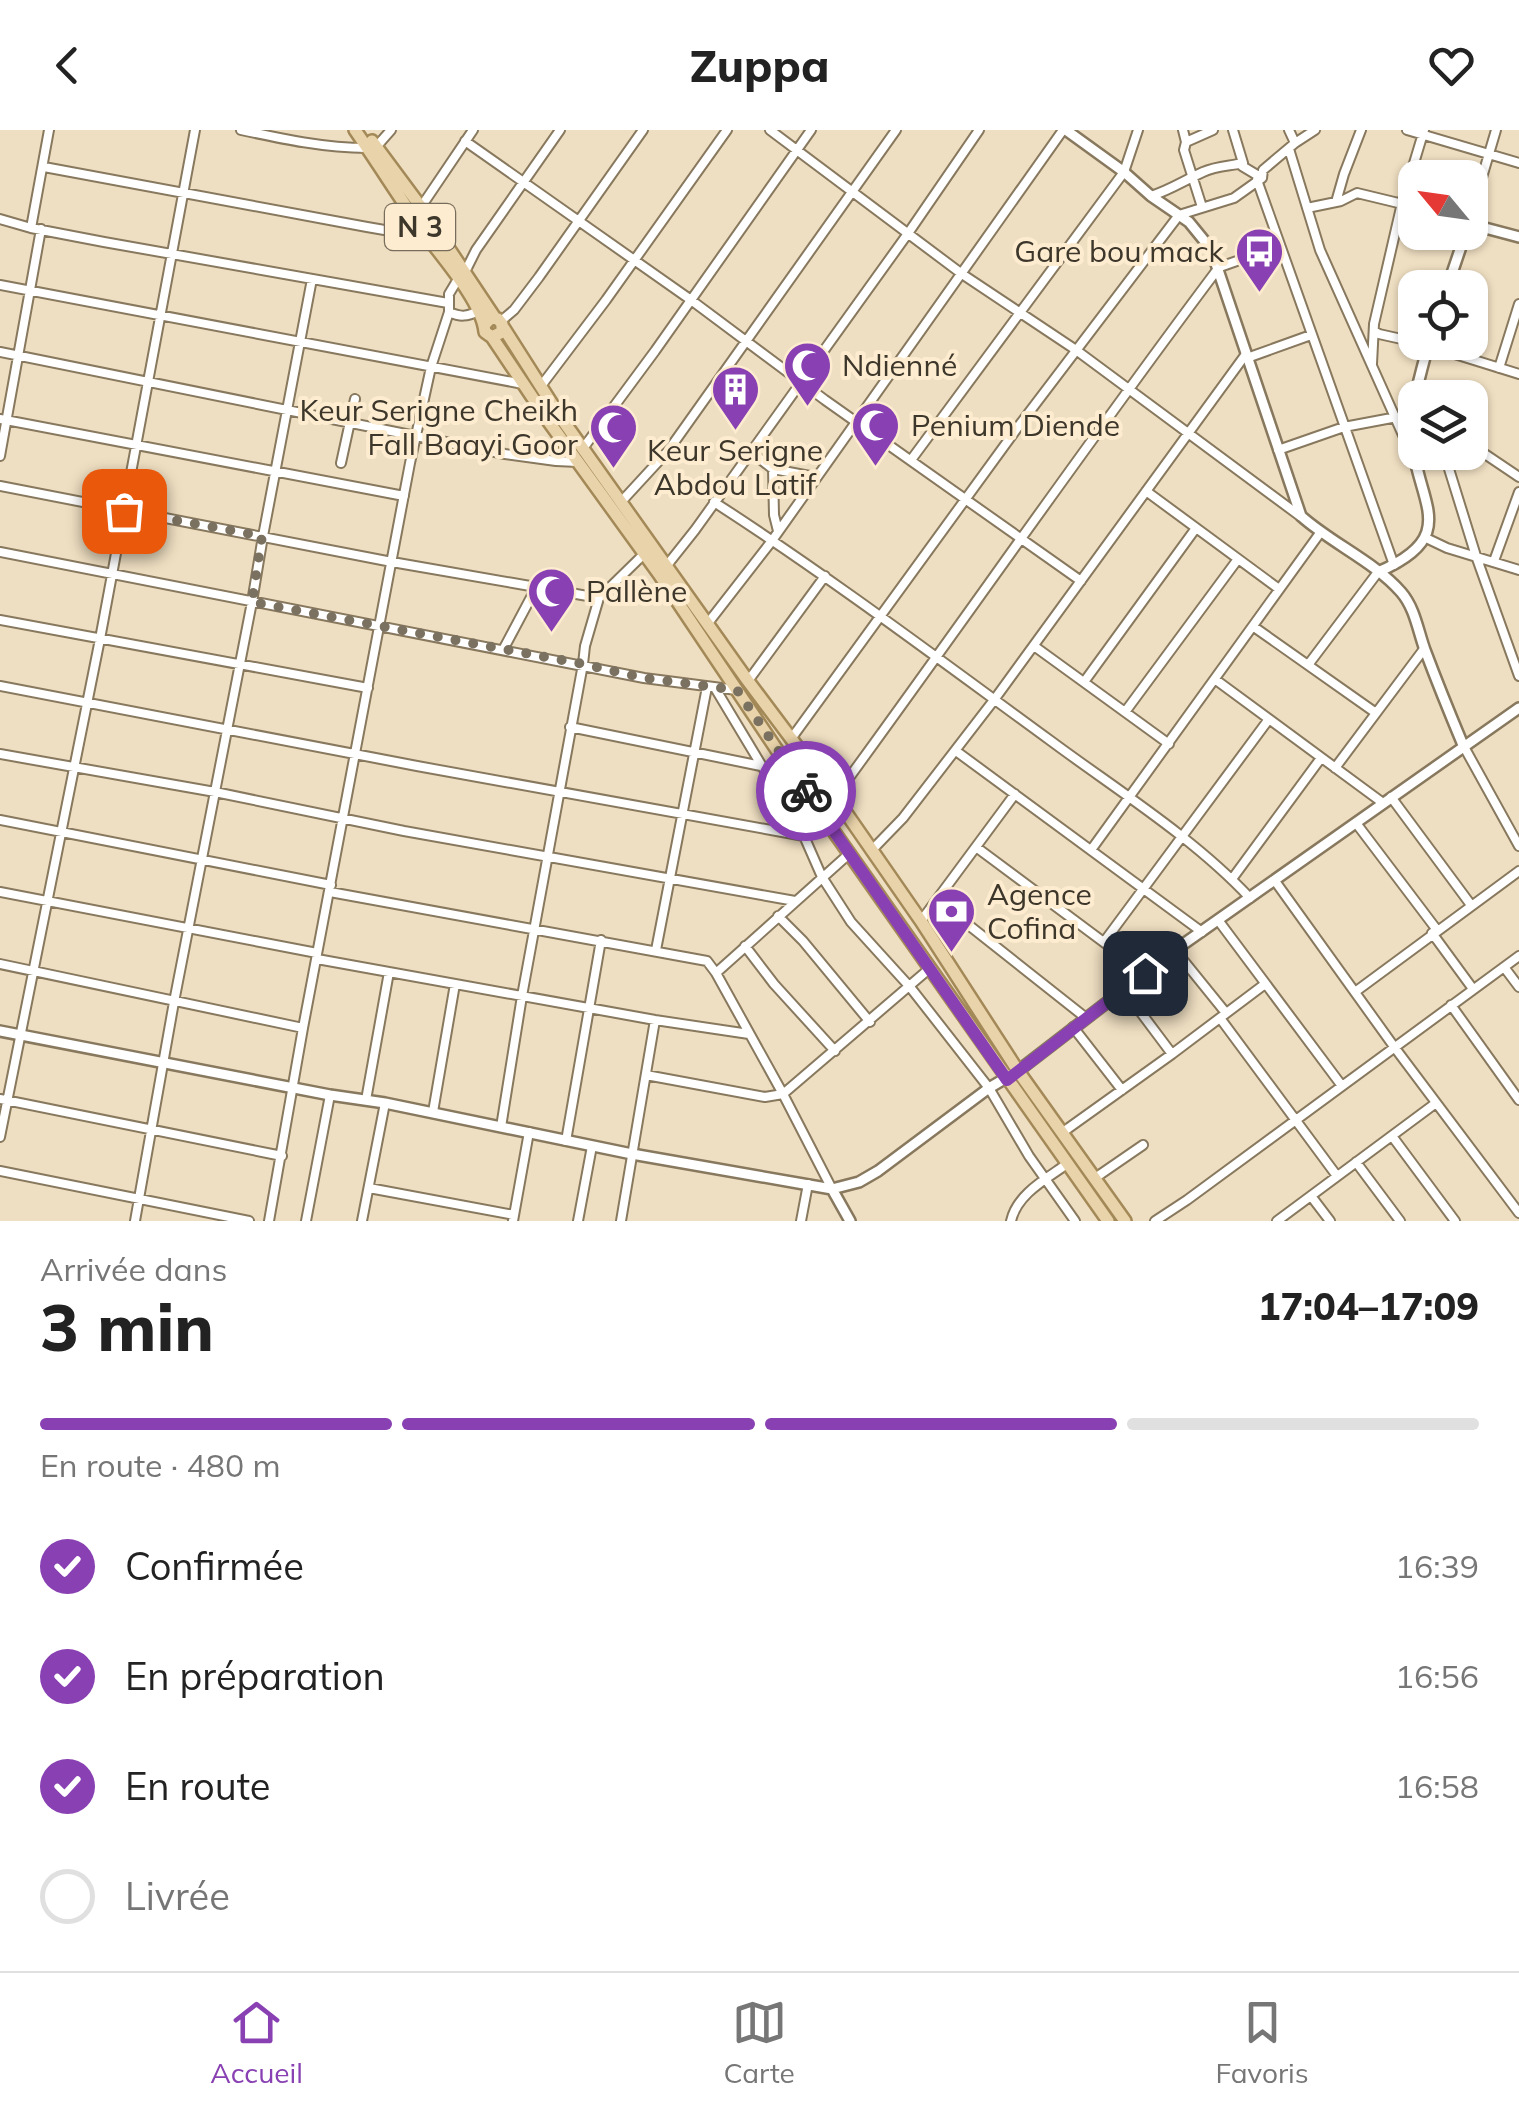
<!DOCTYPE html>
<html lang="fr">
<meta charset="utf-8">
<style>
body{margin:0;font-family:Mulish,sans-serif;background:#f2f2f2;color:#222;height:100vh;display:flex;flex-direction:column;font-size:38px;white-space:nowrap}
*{box-sizing:border-box;margin:0}
p{font-size:32px;color:#767676}
.icon{flex:none;width:55px;height:55px;fill:none;stroke:currentColor;stroke-width:2;stroke-linecap:round;stroke-linejoin:round}
.map{position:relative;height:1091px;overflow:hidden}
.panel{display:flex;flex-direction:column;background:#fff;flex:1}
.panel>*{flex:none}
.needle{width:65px;rotate:299deg}
.buttons{position:absolute;left:1398px;top:30px;display:grid;gap:20px}
.buttons a{display:grid;place-items:center;width:90px;height:90px;border-radius:20px;background:#fff;box-shadow:0 2px 8px #0004;font-size:50px}
.pin{position:absolute;display:grid;place-items:center;width:85px;height:85px;color:#fff;margin:-42px;border-radius:20px;box-shadow:0 5px 15px #0006}
.courier{position:absolute;display:grid;place-items:center;width:100px;height:100px;margin:-50px;border:8px solid #8840b2;border-radius:50%;background:#fff;color:#222;box-shadow:0 2px 12px #0007}
.summary em{font-style:normal;font-weight:800}
.summary div{display:flex;flex-direction:column-reverse}
.summary{display:flex;align-items:center;justify-content:space-between;height:170px;padding:0 40px}
h1{font-size:65px;font-weight:800;line-height:75px}
.bar{display:grid;grid-template-columns:repeat(4,1fr);gap:15px 10px;align-content:center;height:120px;padding:0 40px}
.bar i{height:12px;border-radius:8px;background:#e0e0e0}
.bar .active{background:#8840b2}
.bar p{grid-column:span 4}
ol{padding:0 40px;list-style:none}
li{display:flex;align-items:center;gap:30px;height:110px}
li p{margin-inline-start:auto}
li .icon{padding:10px;border-radius:50%;background:#8840b2;color:#fff;stroke-width:4}
li:last-child{color:#767676}
li i{width:55px;height:55px;border:5px solid #e0e0e0;border-radius:50%}
header{display:flex;justify-content:space-between;align-items:center;height:130px;padding:0 40px;background:#fff;font-size:45px;font-weight:800}
.menu{display:flex;justify-content:space-around;align-items:center;height:140px;border-top:2px solid #e0e0e0;background:#fff;font-size:28px;color:#767676}
.menu a{display:grid;justify-items:center;gap:5px}
.menu .active{color:#8840b2}
.map>svg:first-child{display:block}
.lines{fill:none;stroke-linecap:round;stroke-linejoin:round}
.minor-casing{stroke:#87785e;stroke-width:12}
.tertiary-casing{stroke:#87785e;stroke-width:14}
.primary-casing{stroke:#a48958;stroke-width:16}
.minor{stroke:#fff;stroke-width:8}
.tertiary{stroke:#fff;stroke-width:9}
.primary{stroke:#e9d3aa;stroke-width:11}
.done{stroke:#7b7160;stroke-width:10;stroke-dasharray:0 18}
.route{stroke:#8840b2;stroke-width:12}
.labels{text-anchor:middle;stroke-width:8;stroke-linejoin:round;paint-order:stroke}
.shield{fill:#fdeccf;stroke:#776d5c;stroke-width:2.5}
.shield-label{font-size:28px;font-weight:bold;fill:#3d362b}
.poi-label{font-size:30px;fill:#3d362b;stroke:#fdeccf;text-anchor:start}
</style>
<header><svg class="icon" aria-label="back" viewBox="0 0 24 24"><path d="M15 5l-7 7 7 7"/></svg>Zuppa<svg class="icon" aria-label="heart" viewBox="0 0 24 24"><path d="M12 20l-8-8c-3-5 5-10 8-4 3-6 11-1 8 4z"/></svg></header>
<div class="map">
<svg width="1519" height="1091" viewBox="0 0 1519 1091">
<rect width="100%" height="100%" fill="#efdfc2"/>
<g class="lines">
<defs>
<path id="minor" d="M241,0C283,9 325,18 367,18
M770,0L962,144L1076,220L1300,386
M1183,0L1186,12L1184,20L1202,77
M1233,0L1243,33
M1289,0L1295,13L1315,0
M1407,0L1519,33
M465,11L691,170L825,270L1081,451
M1186,12L1213,0
M376,17L391,0
M1289,19L1320,120L1412,325
M44,37L367,97L396,102L422,101
M1257,50L1394,435
M1151,66C1170,60 1185,50 1203,42C1216,36 1230,36 1243,33L1242,36L1262,48
M1336,72L1344,44L1361,0
M421,77L473,0
M1307,78L1341,71L1357,63L1415,77
M1470,88L1496,0
M0,89L31,98L104,112L448,173
M31,98L49,0
M1217,138L1279,116
M465,142L476,120L560,0
M0,155L523,254
M449,182C460,187 467,187 478,181
M501,191L514,180L539,147L643,0
M1374,201L1379,204L1415,212
M1416,212L1519,244
M0,222L505,324L556,331L578,332
M1247,228L1311,205
M1372,234L1374,194L1402,73L1424,0
M1499,238L1519,174
M541,256L606,170L727,0
M0,289L404,366
M1470,314L1519,347
M584,317L655,221L811,0
M1278,320L1344,297L1397,287
M751,322L773,339L815,347
M0,326L41,99
M1445,326L1476,426L1519,546
M911,330L1124,42L1138,0
M341,333L355,269
M773,339L774,385L778,401
M0,356L392,432L599,468
M1146,361L1279,459
M621,372L668,321L896,0
M714,372C830,447 940,530 1051,611C1117,660 1194,708 1250,768
M1426,408L1447,418L1519,440
M0,422L644,548L737,560
M1494,431L1519,362
M664,439L695,400L909,102L979,0
M0,490L368,558
M708,493L771,412L1063,0
M1254,497L1376,583
M1034,516L1169,614
M503,520L537,456
M1308,535L1378,442
M1216,550L1383,673
M748,551L825,446
M1084,552L1196,398
M0,556L417,636L804,706
M715,558L804,706L822,747L851,792L910,857L989,958L1029,1026L1075,1091
M1125,582L1238,429
M570,597L761,636
M791,609L1018,297L1179,85L1234,68L1262,48L1263,40L1295,13
M1463,615L1519,716
M956,621L1202,802
M0,624L215,662L404,701L795,771
M1335,638L1424,519
M835,667C963,492 1087,313 1217,140
M1391,667L1471,775
M0,690L331,755
M1356,693L1437,800
M799,698L821,681
M976,717L1145,843
M1091,720L1320,403
M871,721L903,688L994,570L1246,224
M1232,749L1321,628
M1275,751L1395,918L1519,1083
M0,762L317,823
M330,762L707,831L716,843L783,964L832,1059
M937,770L1086,888
M778,786L803,811L870,892
M1218,790L1342,956
M921,791L1015,664
M1432,803L1473,859
M1104,812L1269,589
M745,816L774,854L835,921
M656,820L707,557
M1175,820L1226,883
M317,829L655,890L749,904
M0,834L303,898
M1504,837L1519,857
M716,843L850,723
M1124,860L1172,924
M1355,862L1519,741
M1451,875L1519,970
M1220,888L1337,1046
M1073,897L1122,960
M646,945L765,967L783,964L929,839
M0,969L282,1026
M366,970L389,842
M433,982L455,854
M501,997L522,866L583,534L585,516L599,468L645,423
M1063,1002L1172,924L1265,854
M1392,1006L1455,1091
M0,1007L100,509L195,0
M566,1011L601,810
M1356,1032L1400,1091
M0,1041L249,1091
M1095,1048L1143,1015
M369,1058L514,1085
M1311,1066L1330,1091
M135,1091L174,872L252,472L263,406L312,149
M269,1091L303,898L410,333L431,237L449,182V164L458,149
M306,1091L330,965
M362,1091L385,973
M513,1091L529,1002
M578,1091L592,1016
M621,1091L655,890
M801,1091L808,1054
M1011,1091C1017,1064 1046,1049 1067,1034
M1155,1091L1187,1070L1519,826
M1277,1091L1436,973"/>
<path id="tertiary" d="M1066,0L1124,42L1151,66L1189,92L1211,119L1301,386C1331,413 1375,432 1401,462C1415,478 1418,501 1425,520C1437,552 1450,584 1463,615
M1470,94L1519,107
M1447,158L1466,102
M1378,442C1465,405 1414,370 1412,305C1411,273 1421,243 1429,212
M0,901L330,965L385,973L632,1024L832,1059L859,1052L878,1041L989,958L1018,941L1175,820L1519,578
M832,1059L850,1091"/>
<path id="primary" d="M355,0C377,32 398,65 420,97C439,124 482,170 485,202L492,207L502,202V194L498,189L491,188L485,194
M372,11L421,77L495,188
M503,197L559,285L748,551L835,667L921,791L1018,941L1125,1091
M492,207L549,292L659,444L789,638L1108,1091"/>
</defs>
<use href="#minor" class="minor-casing"/>
<use href="#tertiary" class="tertiary-casing"/>
<use href="#primary" class="primary-casing"/>
<use href="#minor" class="minor"/>
<use href="#tertiary" class="tertiary"/>
<use href="#primary" class="primary"/>
</g>
<g class="lines">
<path class="done" d="M124,381L262,406L252,472L583,534L644,548L737,560L806,661"/>
<path class="route" d="M806,661L1007,950L1145,843"/>
</g>
<defs>
<symbol id="bus-pin" viewBox="-11 -11 22 30"><path d="M0 17L-7.5 6A9.5 9.5 0 1 1 7.5 6Z" fill="#8840b2" stroke="#fdeccf"/><path d="M-5-6H5V4H4V6H2V4H-2V6H-4V4H-5ZM-3.5-4V0h7V-4ZM-3.5 1.2v1.5H-2V1.2ZM2 1.2v1.5H3.5V1.2Z" fill="#fff"/></symbol>
<symbol id="mosque-pin" viewBox="-11 -11 22 30"><path d="M0 17L-7.5 6A9.5 9.5 0 1 1 7.5 6Z" fill="#8840b2" stroke="#fdeccf"/><path d="M3.5-4.9A6 6 0 1 0 3.5 4.9A5 5 0 1 1 3.5-4.9Z" fill="#fff"/></symbol>
<symbol id="building-pin" viewBox="-11 -11 22 30"><path d="M0 17L-7.5 6A9.5 9.5 0 1 1 7.5 6Z" fill="#8840b2" stroke="#fdeccf"/><path d="M-4-6H4V6H1V3H-1V6H-4ZM-2.5-4.3h1.7v1.8h-1.7ZM.8-4.3h1.7v1.8H.8ZM-2.5-1h1.7V.8h-1.7ZM.8-1h1.7V.8H.8Z" fill="#fff"/></symbol>
<symbol id="bank-pin" viewBox="-11 -11 22 30"><path d="M0 17L-7.5 6A9.5 9.5 0 1 1 7.5 6Z" fill="#8840b2" stroke="#fdeccf"/><path d="M-6-4H6V4H-6ZM0-2.3a2.3 2.3 0 1 0 0 4.6a2.3 2.3 0 1 0 0-4.6Z" fill="#fff"/></symbol>
</defs>
<g fill-rule="evenodd">
<use href="#bus-pin" x="1232" y="94" width="55" height="75"/>
<use href="#mosque-pin" x="780" y="208" width="55" height="75"/>
<use href="#building-pin" x="708" y="232" width="55" height="75"/>
<use href="#mosque-pin" x="848" y="268" width="55" height="75"/>
<use href="#mosque-pin" x="586" y="270" width="55" height="75"/>
<use href="#mosque-pin" x="524" y="434" width="55" height="75"/>
<use href="#bank-pin" x="924" y="754" width="55" height="75"/>
</g>
<g class="labels">
<rect class="shield" x="385" y="74" width="70" height="46" rx="8"/>
<g class="shield-label">
<text x="420" y="107">N 3</text>
</g>
<g class="poi-label">
<text x="1224" y="132" text-anchor="end">Gare bou mack</text>
<text x="842" y="246">Ndienné</text>
<text x="578" y="291" text-anchor="end">Keur Serigne Cheikh<tspan x="578" dy="34">Fall Baayi Goor</tspan></text>
<text x="911" y="306">Penium Diende</text>
<text x="735" y="331" text-anchor="middle">Keur Serigne<tspan x="735" dy="34">Abdou Latif</tspan></text>
<text x="586" y="472">Pallène</text>
<text x="987" y="775">Agence<tspan x="987" dy="34">Cofina</tspan></text>
</g>
</g>
</svg>
<div class="buttons">
<a><svg class="needle" viewBox="-14 -14 28 28"><path d="M0-13l5 13h-10z" fill="#e53935"/><path d="M0 13l5-13h-10z" fill="#767676"/></svg></a>
<a><svg class="icon" aria-label="locate" viewBox="0 0 24 24"><circle cx="12" cy="12" r="6"/><path d="M12 2v4M12 18v4M2 12h4M18 12h4"/></svg></a>
<a><svg class="icon" aria-label="layers" viewBox="0 0 24 24"><path d="M12 4l9 5-9 5-9-5zM3 14l9 5 9-5"/></svg></a>
</div>
<div class="pin" style="left:124px;top:381px;background:#ea580c"><svg class="icon" aria-label="bag" viewBox="0 0 24 24"><path d="M5 8h14l-1 12H6zM9 8a3 3 0 0 1 6 0"/></svg></div>
<div class="pin" style="left:1145px;top:843px;background:#1f2937"><svg class="icon" aria-label="home" viewBox="0 0 24 24"><path d="M3 11l9-7 9 7M6 9v11h12V9"/></svg></div>
<div class="courier" style="left:806px;top:661px"><svg class="icon" aria-label="bike" viewBox="0 0 24 24"><circle cx="6" cy="16" r="4"/><circle cx="18" cy="16" r="4"/><path d="M6 16l4-8h5l3 8M10 8l3 8H6M13 5h3"/></svg></div>
</div>
<section class="panel">
<div class="summary"><div><h1>3 min</h1><p>Arrivée dans</p></div><em>17:04–17:09</em></div>
<div class="bar"><i class="active"></i><i class="active"></i><i class="active"></i><i></i><p>En route · 480 m</p></div>
<ol>
<li><svg class="icon" aria-label="check" viewBox="0 0 24 24"><path d="M5 12l5 5 9-10"/></svg>Confirmée<p>16:39</p></li>
<li><svg class="icon" aria-label="check" viewBox="0 0 24 24"><path d="M5 12l5 5 9-10"/></svg>En préparation<p>16:56</p></li>
<li><svg class="icon" aria-label="check" viewBox="0 0 24 24"><path d="M5 12l5 5 9-10"/></svg>En route<p>16:58</p></li>
<li><i></i>Livrée</li>
</ol>
</section>
<nav class="menu">
<a class="active"><svg class="icon" aria-label="home" viewBox="0 0 24 24"><path d="M3 11l9-7 9 7M6 9v11h12V9"/></svg>Accueil</a>
<a><svg class="icon" aria-label="map" viewBox="0 0 24 24"><path d="M3 6l6-2 6 2 6-2v14l-6 2-6-2-6 2zM9 4v14M15 6v14"/></svg>Carte</a>
<a><svg class="icon" aria-label="saved" viewBox="0 0 24 24"><path d="M7 4h10v16l-5-4-5 4z"/></svg>Favoris</a>
</nav>
